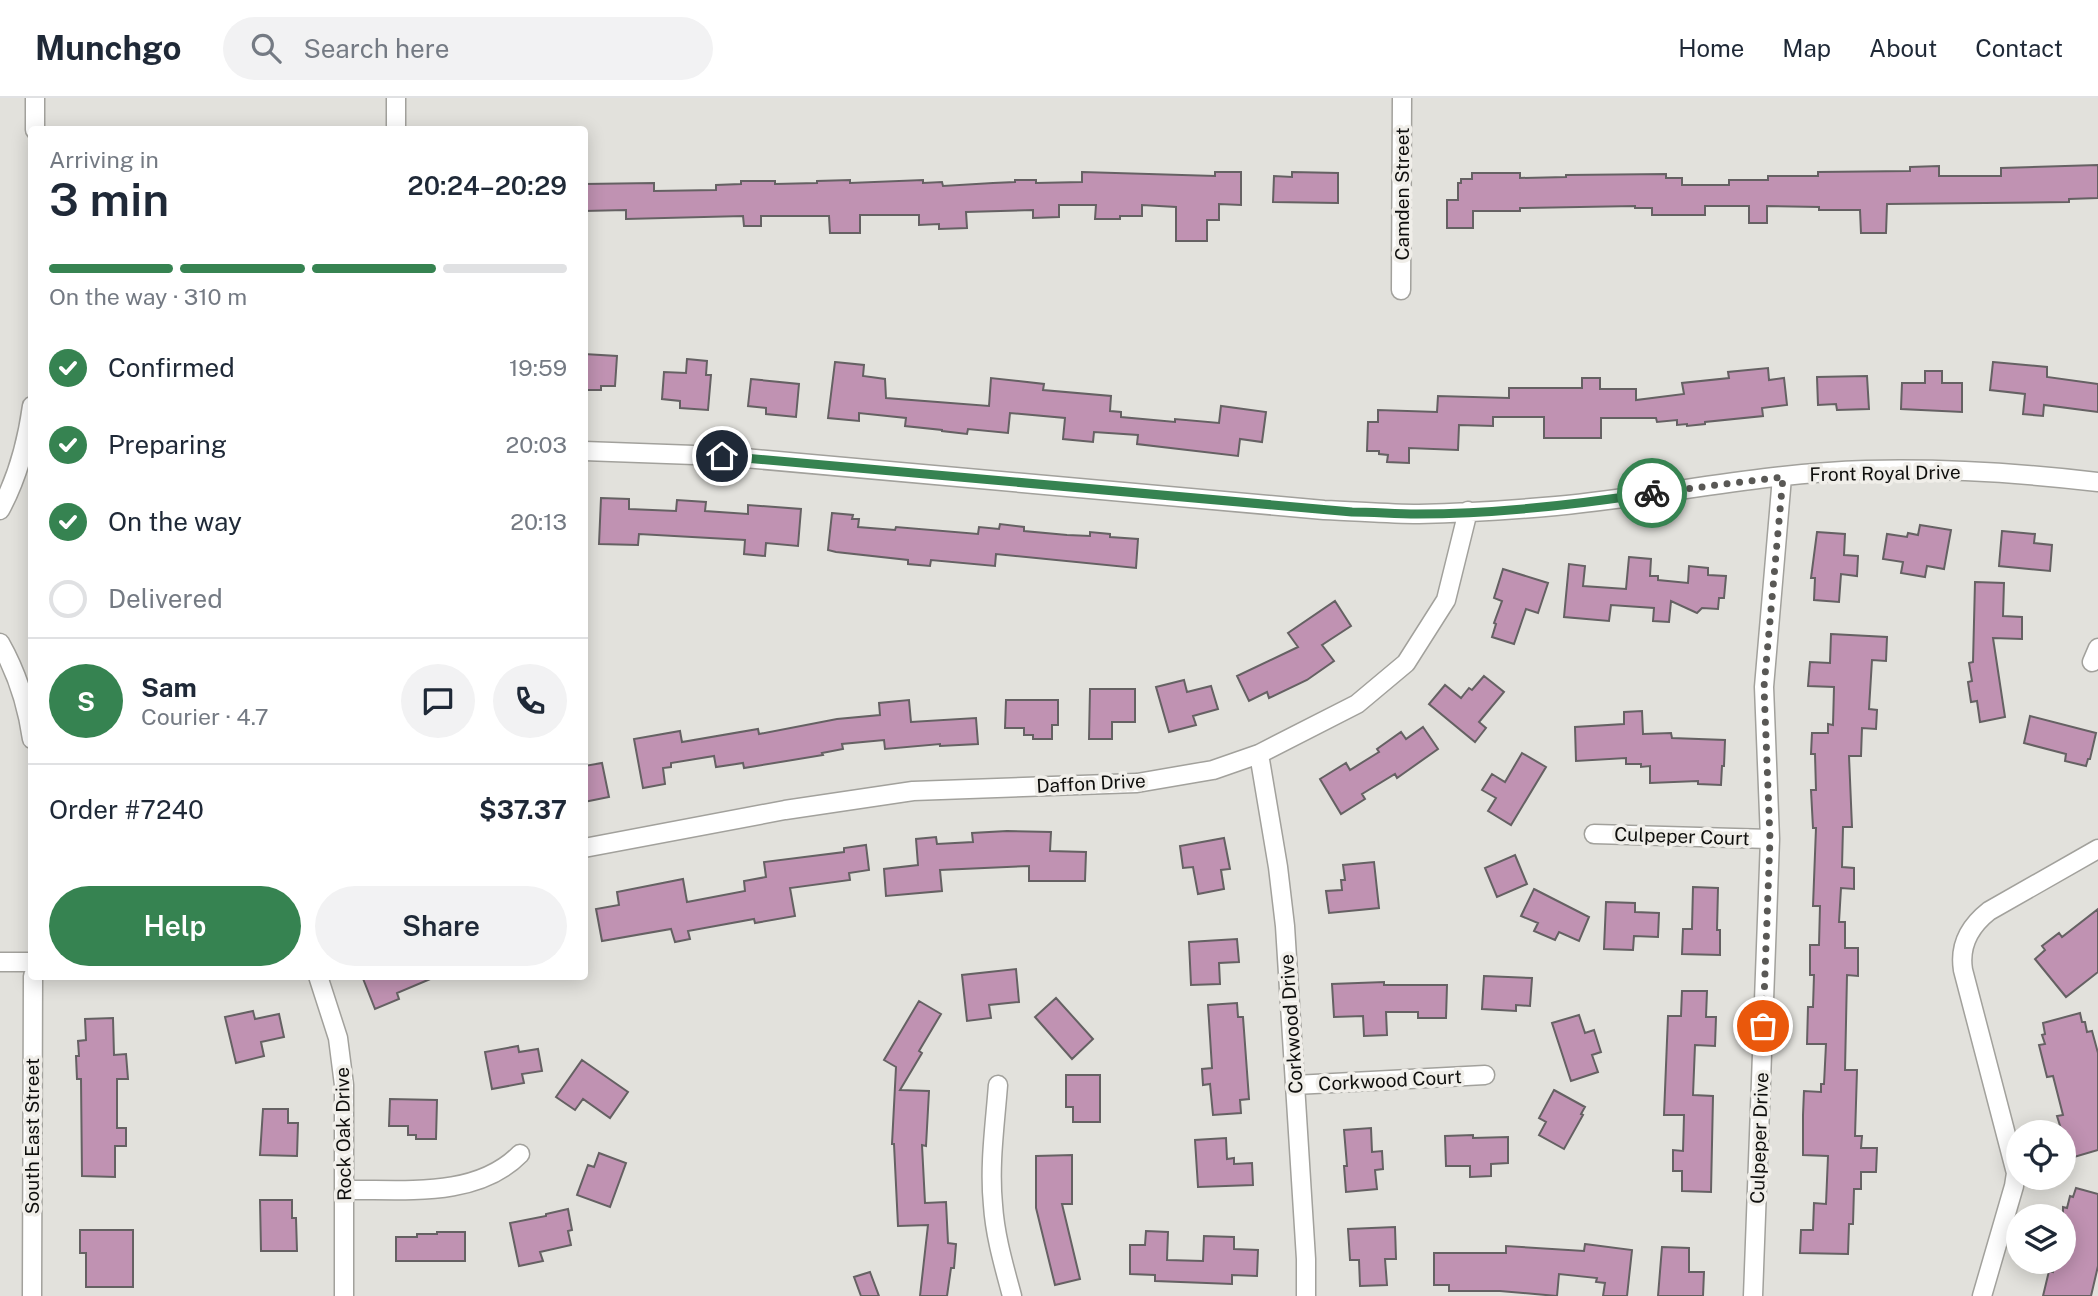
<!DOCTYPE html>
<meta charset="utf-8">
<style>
body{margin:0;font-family:"Public Sans",sans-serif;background:#f2f2f3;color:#1f2937;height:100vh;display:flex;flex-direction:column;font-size:26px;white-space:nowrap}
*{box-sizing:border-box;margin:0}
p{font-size:23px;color:#747a83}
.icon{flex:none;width:38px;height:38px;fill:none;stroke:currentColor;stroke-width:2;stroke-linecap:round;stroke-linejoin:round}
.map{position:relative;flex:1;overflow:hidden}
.side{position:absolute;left:28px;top:28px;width:560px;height:854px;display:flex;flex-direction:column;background:#fff;border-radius:7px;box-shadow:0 4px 18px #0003}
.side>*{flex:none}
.buttons{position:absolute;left:2006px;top:1022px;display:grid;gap:14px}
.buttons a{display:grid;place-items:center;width:70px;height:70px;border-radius:50%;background:#fff;box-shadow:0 4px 18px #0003;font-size:35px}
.pin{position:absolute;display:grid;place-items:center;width:60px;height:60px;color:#fff;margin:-30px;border:4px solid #fff;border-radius:50%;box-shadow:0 2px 7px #0007}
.courier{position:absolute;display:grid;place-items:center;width:70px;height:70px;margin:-35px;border:5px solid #368351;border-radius:50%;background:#fff;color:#222;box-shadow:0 2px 9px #0007}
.head em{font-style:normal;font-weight:600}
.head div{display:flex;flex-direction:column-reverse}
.head{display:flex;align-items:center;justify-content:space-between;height:119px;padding:0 21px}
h1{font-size:46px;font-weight:600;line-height:52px}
.bar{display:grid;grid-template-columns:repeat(4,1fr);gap:10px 7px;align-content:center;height:84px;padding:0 21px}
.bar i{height:9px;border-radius:5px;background:#e0e1e3}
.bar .selected{background:#368351}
.bar p{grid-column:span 4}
.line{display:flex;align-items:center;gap:18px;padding:0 21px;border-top:2px solid #e0e1e3}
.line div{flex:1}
.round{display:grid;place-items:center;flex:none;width:74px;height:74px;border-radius:37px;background:#f2f2f3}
ol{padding:0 21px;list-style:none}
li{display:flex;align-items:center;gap:21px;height:77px}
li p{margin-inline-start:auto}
li .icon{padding:7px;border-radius:50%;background:#368351;color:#fff;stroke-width:4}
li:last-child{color:#747a83}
li i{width:38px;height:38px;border:4px solid #e0e1e3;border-radius:50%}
.primary-button{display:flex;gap:14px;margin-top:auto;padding:14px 21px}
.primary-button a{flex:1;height:80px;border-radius:42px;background:#368351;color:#fff;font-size:28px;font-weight:600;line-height:80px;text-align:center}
.primary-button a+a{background:#f2f2f3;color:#1f2937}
header{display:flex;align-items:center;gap:42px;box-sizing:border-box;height:98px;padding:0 35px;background:#fff;border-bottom:2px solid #e0e1e3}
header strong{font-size:33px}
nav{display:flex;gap:38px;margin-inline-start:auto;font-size:24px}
.search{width:490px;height:63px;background:#f2f2f3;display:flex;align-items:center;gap:18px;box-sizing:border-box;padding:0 24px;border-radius:38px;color:#747a83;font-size:26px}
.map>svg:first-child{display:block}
.building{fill:#c092b2;stroke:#656163;stroke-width:2}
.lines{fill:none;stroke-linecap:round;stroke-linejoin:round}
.street-casing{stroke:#a2a19c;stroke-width:21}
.street{stroke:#fff;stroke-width:18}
.done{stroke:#595855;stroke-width:7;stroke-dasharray:0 12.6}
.route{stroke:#368351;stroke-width:9}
.labels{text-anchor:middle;stroke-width:7;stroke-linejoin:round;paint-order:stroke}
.street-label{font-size:19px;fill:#0f0f0d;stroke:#f0eee9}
</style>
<header>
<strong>Munchgo</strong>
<div class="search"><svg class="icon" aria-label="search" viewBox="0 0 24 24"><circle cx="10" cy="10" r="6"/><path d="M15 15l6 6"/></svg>Search here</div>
<nav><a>Home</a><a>Map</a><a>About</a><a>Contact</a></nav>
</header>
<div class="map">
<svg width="2098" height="1198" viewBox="0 0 2098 1198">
<rect width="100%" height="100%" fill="#e2e1dc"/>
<path class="building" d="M2098,67V100L2069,101V104L1887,106L1886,135H1861L1860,112H1819V109L1767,108V125H1749V108H1705V117H1652V110H1635V108L1520,110V113H1473V130H1447V102H1458V85H1461V81H1472V75H1520V80L1566,79V77L1666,76V80H1682V87H1729V82H1768V78H1818V74L1910,73V69L1939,68V78H2001V70Z
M1082,74L1215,78V74H1241V107L1219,106V122H1207V143H1176V109L1142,107V118H1120V121H1095L1096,107H1059V119L1033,120V112L966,114L967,130L939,131V126L919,127V117H860V135H830L829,118H761V128H744L743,118L626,121V112L584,113V86L654,85V93L716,92V87L741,86V83H775V86L817,85V83L850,82V85L923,82V85L942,84L943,88L993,85L1015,84V82H1036V85L1082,84Z
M1292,74L1338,75V105L1273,104L1274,78L1292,79Z
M584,256L617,258L615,288H601V292H584Z
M687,261L707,263L706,277H711L708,312L680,310V303L662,301L664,274L686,275Z
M835,264L864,267L863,278L885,281L886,300L989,308L991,280L1044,286L1043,292L1111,298L1110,313L1121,314V319L1175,324V321L1219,325L1221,308L1266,314L1262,344L1240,341L1238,358L1137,346L1138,337L1094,334L1093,344L1063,341L1065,320L1010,315L1008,335L968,331L967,336L942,333V332L905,328L906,320L859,315V323L828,320Z
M1993,264L2047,269V279L2098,286V314L2044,307L2043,318L2023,316L2025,296L1990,292Z
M1768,270L1769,282L1784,280L1787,307L1762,310L1763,318L1705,324V326L1687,328V326L1677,327V322L1657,324L1656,320H1601V340H1544V319H1493V328L1459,327L1458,352L1409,350V365L1387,364L1388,357L1379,356V353H1367L1368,324H1378V312L1437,314L1438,298L1509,300V290H1582V280H1600V291H1636V302L1684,296L1682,285L1729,280L1728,274Z
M1925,273H1942V285H1962V314L1901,311L1902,285H1925Z
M1867,278L1869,311L1837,312L1836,306L1818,307L1817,279Z
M751,281L799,286L796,319L766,316V310L748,308Z
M601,400L629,401V411L676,413L677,402L706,404L705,413L748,416V407L801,411L798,448L766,445L765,458L744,456L745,442L639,436L638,447L599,446Z
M832,415L853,417L852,421H859L858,429L895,432L896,429L978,436L979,429L999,431L1000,426L1024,429V433L1067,437L1090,438V434L1110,436V439L1138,441L1136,470L996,456L995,468L931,462L930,468L908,466V462L836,454L828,452Z
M1920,427L1951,432L1944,471L1927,468L1925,479L1901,475L1903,464L1883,461L1887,436L1907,439L1908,435L1918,437Z
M2002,433L2035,436L2034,445L2052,447L2050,473L1999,468Z
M1817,434L1845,436L1844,457L1858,458L1857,478L1841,476L1839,504L1814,502L1815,480H1811Z
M1629,459L1651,461L1650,478H1658V482L1688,485L1689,468L1708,470V477L1726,478L1724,500H1719L1718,511L1702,510L1697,515L1671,503L1669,524L1653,523L1654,510L1611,507L1609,523L1564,519L1569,466L1585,468L1583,488L1626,491Z
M1503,471L1548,485L1538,515L1526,511L1514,546L1492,539L1496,526L1494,525L1502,503L1494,500Z
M1975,484L2004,485L2003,518L2022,519V541L1993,540L2005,619L1980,624L1977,603L1971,604L1968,584L1972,583L1969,565L1973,564Z
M1335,503L1351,528L1322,547L1334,563L1307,582L1269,600L1267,594L1249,603L1237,578L1298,549L1288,535Z
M1831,536L1887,539L1886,563L1872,562L1869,611L1877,612L1876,631L1862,630L1861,658H1849L1852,729H1843L1842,769L1854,770V791L1841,790L1839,824H1845V850H1858V878L1847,877L1845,972H1857L1855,1038H1862L1861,1050H1877L1876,1074H1861V1091H1854L1853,1126H1849L1848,1156L1800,1155L1801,1132H1813L1814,1105L1826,1106L1828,1058L1803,1057V1017L1804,993L1821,994V986H1824L1826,946H1807L1808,909H1813L1814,877H1810V847H1819L1820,808H1813L1816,730H1813L1811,692H1816L1815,656H1811L1812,635H1828V626L1833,627L1834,589L1808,588L1810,564L1830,565Z
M1484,578L1504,594L1479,624L1486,630L1475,644L1429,606L1445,587L1461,600L1469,590L1472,592Z
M1184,582L1187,594L1211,588L1218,611L1193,618L1196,627L1169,634L1156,589Z
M1090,591H1135V624H1112V641H1089Z
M909,602L911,624L976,620L978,646L940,648V646L885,651L884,642L842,646L843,651L822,655L823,657L744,670L743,665L716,669L714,658L671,665V669L663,670L665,686L643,690L634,641L680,633L682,644L758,631L759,636L837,621L880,617L879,605Z
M1006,602H1058V627H1052V641H1033V637H1024V630H1005Z
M1642,613L1643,636L1671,635L1672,640L1725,642L1724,668H1722L1721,687L1698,686V683L1650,685V668L1641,669V666H1626V660L1576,663L1575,629L1624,626V614Z
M2030,618L2096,635L2090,661H2088L2086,668L2065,663L2066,656L2024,645Z
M1423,629L1438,651L1397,680L1395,676L1362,696L1365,701L1341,716L1320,681L1346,665L1350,672L1379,654L1377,651L1401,634L1406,641Z
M1522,655L1546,669L1511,727L1488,713L1496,700L1482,692L1492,676L1505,684Z
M602,665L609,699L584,704V668Z
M1007,733L1051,734L1050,753L1086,754L1085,783H1029V768L940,772L942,793L886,798L884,771L918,767L916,741L936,739L937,746L973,744L972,735Z
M1224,740L1230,771L1221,772L1224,791L1198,796L1193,769L1183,770L1180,748Z
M866,747L869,772L849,775L850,782L790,790L795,818L755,825L754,821L688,833L690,841L675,844L671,831L602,843L596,811L619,807L617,794L683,781L687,804L745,793L744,783L766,779L764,764L844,754V750Z
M1515,757L1527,786L1497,799L1485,770Z
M1374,764L1379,810L1329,815L1326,793L1342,792L1341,782H1345L1343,767Z
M1693,789L1718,790L1717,832H1720V857L1682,856L1683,831H1692Z
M1534,791L1589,819L1579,843L1559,834L1555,842L1534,833L1538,825L1521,818Z
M1606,804L1635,805V814L1659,815L1658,839L1634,838L1633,852L1604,851Z
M2098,811V874L2066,899L2035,861L2045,852L2042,848L2059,835L2062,839Z
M1237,841L1239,864L1219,865L1220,886L1191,887L1189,844Z
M1016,871L1019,904L989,907L991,920L967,923L962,877Z
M362,878H435V879L397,895L399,901L375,911Z
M1484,878L1532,880L1530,908L1516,907V913L1482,911Z
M1384,884V887H1447L1446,920H1418V914H1386L1387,937L1364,938L1363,918L1334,919L1332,886Z
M1682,893H1707L1706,919H1716L1715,948L1695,947L1693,997L1713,998L1711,1094L1682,1093V1073H1673V1052L1683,1053L1684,1017H1664L1668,918H1681Z
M1056,900L1093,941L1072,961L1035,919Z
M919,903L941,916L919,953L922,955L900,992L929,993L926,1048L922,1047L925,1105L946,1104L948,1145L956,1146L954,1170H951L947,1198H920L928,1127L898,1128L894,1046H892L896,969L884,962Z
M1237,905L1238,919H1243L1249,1001L1240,1002L1241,1015L1213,1017L1210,986L1203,987L1202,971L1212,970L1208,907Z
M253,913L255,921L279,916L284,939L261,944L264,958L236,965L225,919Z
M2080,915L2082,924H2085L2087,934L2092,933L2098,955V1052L2074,1059L2071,1049L2066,1050L2063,1034H2062L2057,1018L2063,1017L2053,978L2047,979L2039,947L2045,946L2042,937L2045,936L2043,925Z
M1579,917L1585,935L1594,932L1601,954L1592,957L1598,974L1571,983L1552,925Z
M113,920L114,957L126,956L128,981H117V1030H126V1048H115V1079L82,1078L81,981H77L76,958H79L78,943L86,942L85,921Z
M518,948L519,954L538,951L542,973L522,976L524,985L492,991L485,954Z
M582,962L628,994L610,1020L583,1001L575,1012L556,999Z
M1066,977H1100V1024H1073V1009H1066Z
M1554,992L1585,1009L1581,1016L1583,1017L1564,1051L1539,1037L1546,1024L1539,1020Z
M390,1001L437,1002L436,1041H416V1037H408V1028H389Z
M263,1011H288V1025H298L297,1058L260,1057Z
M1371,1030L1372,1054L1382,1053L1383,1071L1375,1072L1377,1091L1346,1094L1344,1068H1347L1344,1032Z
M1473,1037V1040L1508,1039V1065L1491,1066V1078L1470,1079V1068H1446L1445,1038Z
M1226,1040L1227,1061L1234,1060V1066L1252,1065L1253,1087L1198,1089L1195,1042Z
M599,1055L626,1065L610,1109L577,1097L588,1067L594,1069Z
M1072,1057V1106H1062L1080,1181L1055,1187L1036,1110V1058Z
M2076,1090L2098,1096V1168L2091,1198H2043L2049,1173L2053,1174L2055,1164H2063V1109L2067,1110L2070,1098L2073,1099Z
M260,1102H292V1120H296L297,1153H261Z
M568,1111L572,1132L568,1133L571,1147L540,1154L543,1163L519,1168L510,1125L546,1118V1116Z
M1395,1129L1396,1161H1385L1387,1187L1360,1188L1359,1162H1350L1348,1131Z
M80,1132H133V1189H86V1155H80Z
M1146,1133L1168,1134L1167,1162L1203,1163L1204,1138L1234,1139V1151L1258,1152L1257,1178L1232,1177V1186L1155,1183V1177L1130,1176V1147H1145Z
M437,1134H465V1163H396V1139H417V1136H437Z
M1585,1146L1632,1152L1627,1198H1603L1605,1185L1596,1184L1597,1180L1559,1176L1557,1198L1500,1193H1449V1187H1434V1155H1506V1148L1584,1153Z
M1662,1149L1689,1150V1174H1704L1703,1198H1658Z
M870,1174L879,1198H861L854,1179Z"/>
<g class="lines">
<defs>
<path id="street" d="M35,32V0
M396,32V0
M1401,192L1402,0
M584,353L722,358L1324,412C1355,413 1387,416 1419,416C1464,415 1511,412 1556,408C1660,398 1762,375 1866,372C1944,370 2021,375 2098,384
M0,412C18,379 27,344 32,308
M0,545C17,575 27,606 32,641
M2092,564L2098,550
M1259,656L1278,769L1285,828L1306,1161V1198
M1594,736L1770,741
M584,750L785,712L913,693L1137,685L1213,672L1259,656L1357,606L1406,565L1446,502L1468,413
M0,864H32
M318,878L338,940L344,987V1198
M998,987C995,1027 989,1067 993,1107C995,1138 1004,1168 1012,1198
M1295,987L1485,977
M344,1092C402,1091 476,1101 520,1056
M32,1198L33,878
M1753,1198L1770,741L1764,589L1782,379
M1982,1198L2014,1088L2016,1075L1963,872C1959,847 1970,828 1989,813L2098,751"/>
</defs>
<use href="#street" class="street-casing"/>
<use href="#street" class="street"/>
</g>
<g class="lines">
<path class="done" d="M1652,395L1783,379L1764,589L1770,741L1763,928"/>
<path class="route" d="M722,358L1352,414C1374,414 1395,416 1417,416C1495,416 1574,407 1652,395"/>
</g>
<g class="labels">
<g class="street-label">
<text transform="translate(1402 96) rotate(-90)" y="7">Camden Street</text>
<text transform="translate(1885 375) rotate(-1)" y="7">Front Royal Drive</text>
<text transform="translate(1091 685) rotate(-3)" y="7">Daffon Drive</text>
<text transform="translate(1682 738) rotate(2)" y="7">Culpeper Court</text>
<text transform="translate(1291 926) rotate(-94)" y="7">Corkwood Drive</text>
<text transform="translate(1390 982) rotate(-3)" y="7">Corkwood Court</text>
<text transform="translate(343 1036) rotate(-91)" y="7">Rock Oak Drive</text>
<text transform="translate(32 1038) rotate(-90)" y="7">South East Street</text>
<text transform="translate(1759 1040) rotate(-88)" y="7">Culpeper Drive</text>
</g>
</g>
</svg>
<div class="buttons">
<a><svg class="icon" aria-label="locate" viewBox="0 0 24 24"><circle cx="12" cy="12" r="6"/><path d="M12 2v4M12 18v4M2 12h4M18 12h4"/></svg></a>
<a><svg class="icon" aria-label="layers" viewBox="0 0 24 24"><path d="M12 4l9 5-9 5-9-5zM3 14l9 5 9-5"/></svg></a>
</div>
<div class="pin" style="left:1763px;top:928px;background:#ea580c"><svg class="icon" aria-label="bag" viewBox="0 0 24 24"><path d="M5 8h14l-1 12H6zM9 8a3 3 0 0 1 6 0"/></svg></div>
<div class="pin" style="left:722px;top:358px;background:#1f2937"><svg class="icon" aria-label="home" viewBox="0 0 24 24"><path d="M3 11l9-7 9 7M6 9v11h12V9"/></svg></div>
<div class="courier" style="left:1652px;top:395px"><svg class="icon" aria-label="bike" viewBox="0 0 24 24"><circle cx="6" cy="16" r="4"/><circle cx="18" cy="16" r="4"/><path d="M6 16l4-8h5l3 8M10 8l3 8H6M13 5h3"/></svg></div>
<section class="side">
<div class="head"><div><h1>3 min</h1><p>Arriving in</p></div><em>20:24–20:29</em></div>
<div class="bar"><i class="selected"></i><i class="selected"></i><i class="selected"></i><i></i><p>On the way · 310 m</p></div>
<ol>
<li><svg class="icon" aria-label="check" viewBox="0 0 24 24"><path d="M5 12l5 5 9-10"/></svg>Confirmed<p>19:59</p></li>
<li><svg class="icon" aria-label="check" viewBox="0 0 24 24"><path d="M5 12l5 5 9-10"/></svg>Preparing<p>20:03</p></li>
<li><svg class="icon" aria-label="check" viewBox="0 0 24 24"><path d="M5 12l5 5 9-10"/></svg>On the way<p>20:13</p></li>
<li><i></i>Delivered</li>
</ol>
<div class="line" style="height:126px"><b class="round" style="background:#368351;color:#fff">S</b><div><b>Sam</b><p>Courier · 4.7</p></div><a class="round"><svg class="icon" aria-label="chat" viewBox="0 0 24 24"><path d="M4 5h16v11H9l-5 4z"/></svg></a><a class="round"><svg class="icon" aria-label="phone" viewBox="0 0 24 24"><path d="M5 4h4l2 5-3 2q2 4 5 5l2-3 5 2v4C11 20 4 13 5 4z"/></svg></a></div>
<div class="line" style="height:91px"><div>Order #7240</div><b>$37.37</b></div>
<div class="primary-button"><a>Help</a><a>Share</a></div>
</section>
</div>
